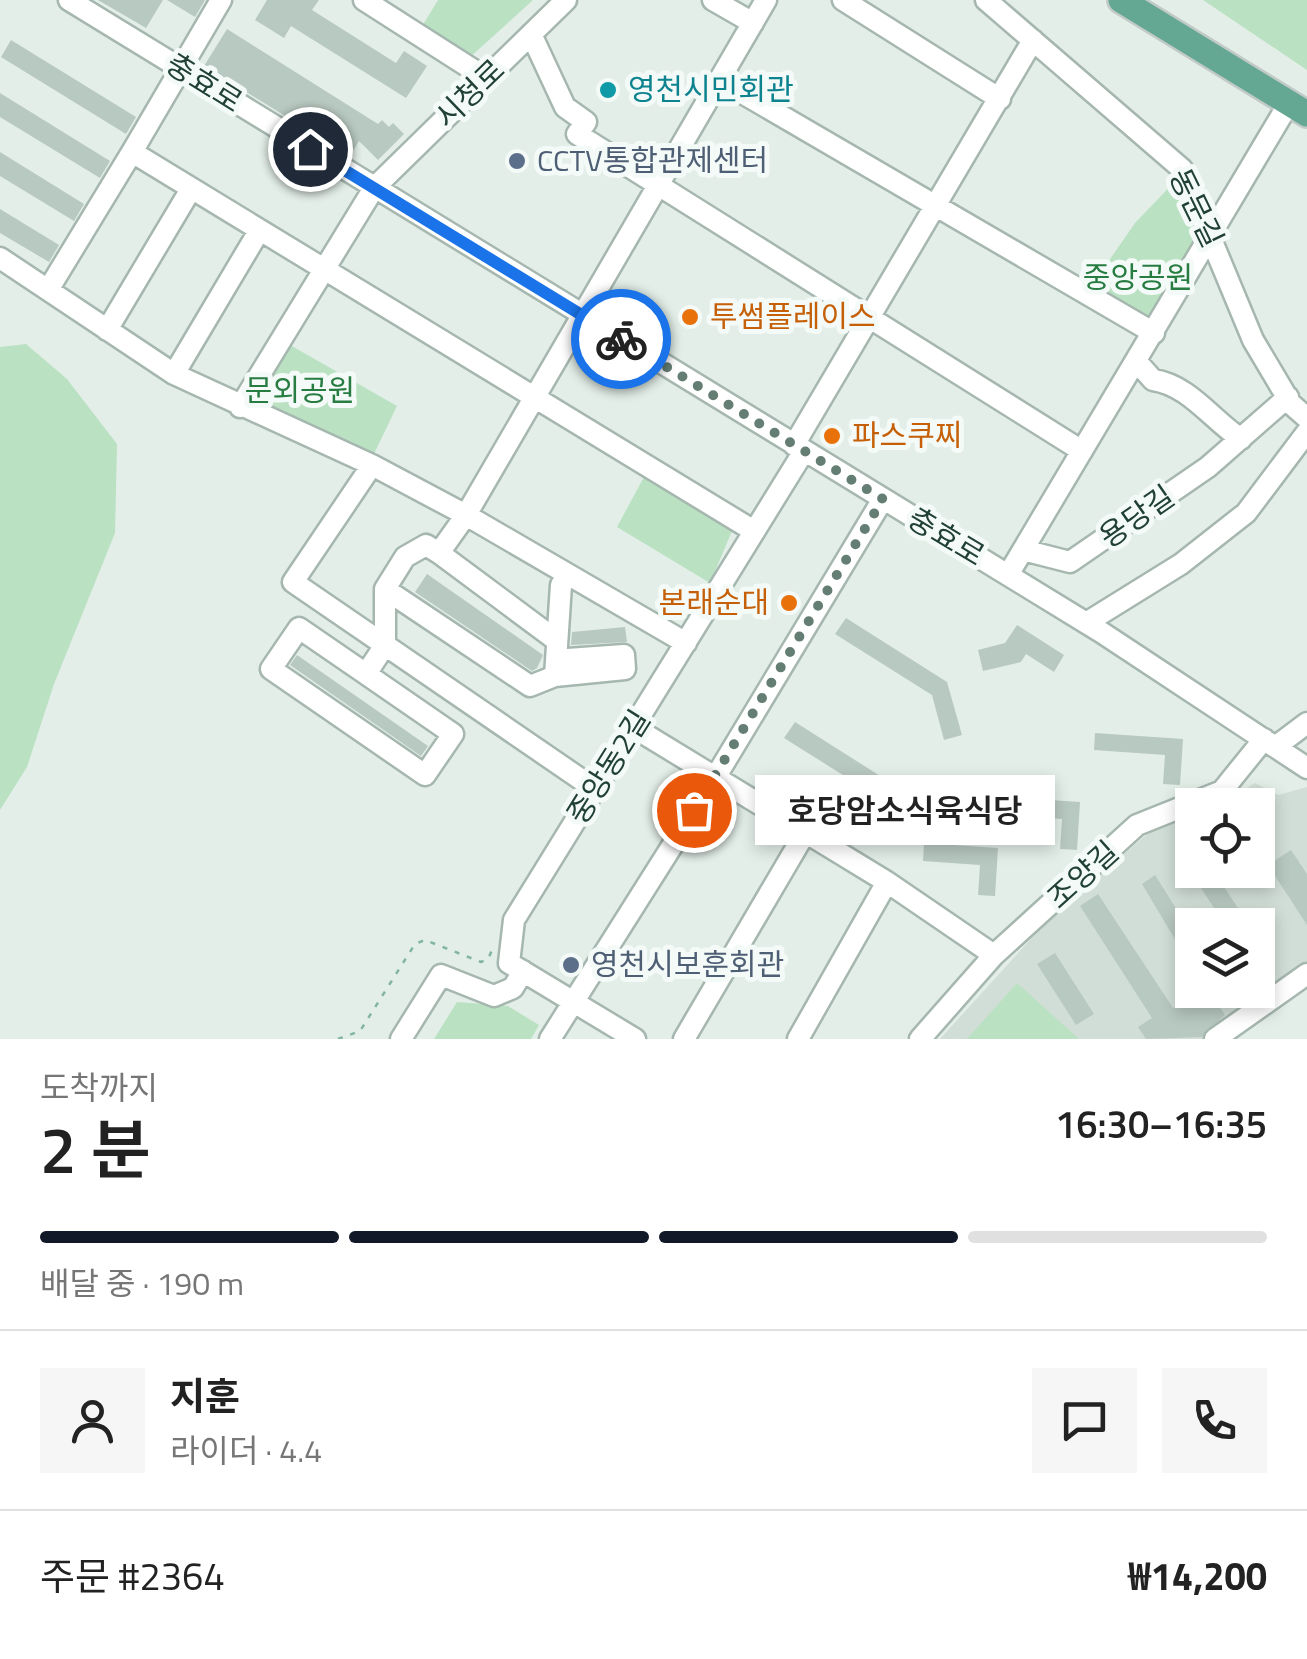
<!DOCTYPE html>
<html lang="ko">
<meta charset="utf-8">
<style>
body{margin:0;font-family:"Titillium Web","Noto Sans KR",sans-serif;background:#f6f6f6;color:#222;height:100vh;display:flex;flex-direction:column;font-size:38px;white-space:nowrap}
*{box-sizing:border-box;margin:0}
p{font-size:32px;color:#767676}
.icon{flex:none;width:55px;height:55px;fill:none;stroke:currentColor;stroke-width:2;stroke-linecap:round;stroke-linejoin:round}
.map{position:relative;height:1039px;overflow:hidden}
.sheet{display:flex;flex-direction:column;background:#fff;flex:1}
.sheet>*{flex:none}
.tools{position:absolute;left:1175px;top:788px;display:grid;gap:20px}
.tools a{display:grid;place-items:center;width:100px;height:100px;border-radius:0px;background:#fff;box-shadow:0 5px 15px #0003;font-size:50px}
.pin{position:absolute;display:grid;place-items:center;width:85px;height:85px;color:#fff;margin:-42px;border:5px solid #fff;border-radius:50%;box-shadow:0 2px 10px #0007}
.courier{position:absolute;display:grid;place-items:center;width:100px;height:100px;margin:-50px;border:8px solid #1a73e8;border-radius:50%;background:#fff;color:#222;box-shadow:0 2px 12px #0007}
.bubble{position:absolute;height:70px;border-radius:0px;background:#fff;box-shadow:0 5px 15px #0003;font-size:32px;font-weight:600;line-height:70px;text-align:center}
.head em{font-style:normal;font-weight:600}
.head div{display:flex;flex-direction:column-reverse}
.head{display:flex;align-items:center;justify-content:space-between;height:170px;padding:0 40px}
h1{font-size:65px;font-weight:600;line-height:75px}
.bar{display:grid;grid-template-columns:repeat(4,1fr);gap:15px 10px;align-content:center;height:120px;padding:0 40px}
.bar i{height:12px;border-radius:8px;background:#e0e0e0}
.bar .active{background:#111827}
.bar p{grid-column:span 4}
.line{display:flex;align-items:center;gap:25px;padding:0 40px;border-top:2px solid #e0e0e0}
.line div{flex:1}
.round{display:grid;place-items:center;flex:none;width:105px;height:105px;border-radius:0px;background:#f6f6f6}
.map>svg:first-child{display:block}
.built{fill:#d1ded7;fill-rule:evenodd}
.green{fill:#bae1c2}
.building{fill:#b8c9c1}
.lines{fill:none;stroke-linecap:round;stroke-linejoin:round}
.minor-casing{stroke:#a5b7af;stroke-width:25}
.major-casing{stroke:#c1cac7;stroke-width:30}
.path{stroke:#81b4a1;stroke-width:2.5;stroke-dasharray:5 8;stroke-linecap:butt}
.minor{stroke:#fff;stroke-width:20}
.major{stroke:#64a792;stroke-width:25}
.done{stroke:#657e74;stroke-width:10;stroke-dasharray:0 18}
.route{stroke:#1a73e8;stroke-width:12}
.culture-dot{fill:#0f9aa8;stroke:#f4faf7;stroke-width:4}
.service-dot{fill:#5c6f8a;stroke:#f4faf7;stroke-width:4}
.food-dot{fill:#e8710a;stroke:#f4faf7;stroke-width:4}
.labels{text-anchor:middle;stroke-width:10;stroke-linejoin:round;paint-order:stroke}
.street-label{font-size:30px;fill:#214136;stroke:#f4faf7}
.culture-label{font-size:30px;fill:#0d838f;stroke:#f4faf7;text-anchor:start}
.service-label{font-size:30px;fill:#4e5e75;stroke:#f4faf7;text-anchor:start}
.park-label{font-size:30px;fill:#277c42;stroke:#f4faf7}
.food-label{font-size:30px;fill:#c56008;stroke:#f4faf7;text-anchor:start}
</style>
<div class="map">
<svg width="1307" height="1039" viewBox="0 0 1307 1039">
<rect width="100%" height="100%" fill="#e3eee8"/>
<path class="built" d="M1255,783L1278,795L1307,787V969L1206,1039H940L1049,919L1152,830L1192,816V870H1258V805H1220ZM1192,925H1258V990H1192Z"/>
<path class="green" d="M438,0H533L468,59L421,28Z
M1203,0H1307V70Z
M1182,174L1206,227L1149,325L1088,291L1135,223Z
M26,344L67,379L117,444L115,533L54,684L27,767L0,810V347Z
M290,345L397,406L370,462L248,406Z
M644,477L732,531L710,583L617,527Z
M1017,983L1079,1039H967Z
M457,1002L508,1006L539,1025L531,1039H434Z"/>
<path class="building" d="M98,0H163L146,28Z
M167,0H205L195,17Z
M267,0H319L312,10L396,63L404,51L427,66L406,98L291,26L284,38L255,20Z
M227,29L378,124L382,120L389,127L393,123L404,134L378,160L359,141L350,156L204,66Z
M11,40L136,117L126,134L1,57Z
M0,93L110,161L100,178L0,117Z
M0,152L84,204L74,221L0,176Z
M0,209L59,245L49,262L0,233Z
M427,574L543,655L537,668L532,671L415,592Z
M846,618L947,682L962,735L944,740L932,695L835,634Z
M1017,625L1064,655L1054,672L1026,654L1021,662L983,671L978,650L1005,643Z
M625,627L627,642L571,645L572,632Z
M297,655L428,746L421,756L290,665Z
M795,722L896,786L911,839L893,844L881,799L784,738Z
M1095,733L1183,739L1180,785L1163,784L1165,755L1094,750Z
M1006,797L1080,802L1077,850L1060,849L1062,819L1005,815Z
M924,843L998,848L995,896L978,895L980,865L923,861Z
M1192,850V870H1213L1249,925H1225L1181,857Z
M1291,850L1307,874V925L1268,865Z
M1155,875L1192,934V968L1142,884Z
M1098,894L1173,1008L1209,990L1225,1015L1202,1037L1146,1039L1138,1027L1152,1018L1080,906Z
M1055,953L1094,1014L1076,1025L1037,964Z"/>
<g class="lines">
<defs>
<path id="minor" d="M69,0L1101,632L1307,768
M364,0L486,78
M713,0L753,23
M843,0L1000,99
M986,0L1182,169L1253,340L1291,404L1307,418
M531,34L565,107L586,122L577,134L1082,451
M720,80L1154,333
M132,152L221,0
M0,258L174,374L372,465L466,515L766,0
M48,290L132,152L754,531
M107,330L191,189
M1137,362L1153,380C1189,385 1212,420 1241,439
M174,374L259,231
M240,407L374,188L566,0
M794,445L1033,40
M372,465L293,582L595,789
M1023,550L1070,562L1208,467L1288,397
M439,553L556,640
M1008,575L1289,103
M385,589L530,686L555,676L561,585L569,575
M1086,623L1181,564L1246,513L1307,432
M366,674L453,734L425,775L271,669L299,628L366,674L385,645V589L405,557L426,545L439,553L466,515L686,643
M555,676L625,669L624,655L568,659
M633,727L887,882L994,955
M1275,747L1307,723
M401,1039L441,975L494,996L513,988L523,971
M550,1039L715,778L883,499
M635,1039L509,963L514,920L804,451
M684,1039L805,833
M798,1039L887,882
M920,1039L994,955L1137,825L1222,791L1264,739
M1215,1039L1307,974"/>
<path id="major" d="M1121,0L1307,114"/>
</defs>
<use href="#minor" class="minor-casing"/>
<use href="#major" class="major-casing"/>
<path class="path" d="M338,1039L360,1031L415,944L425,940L481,962L488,959L493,948"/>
<use href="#minor" class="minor"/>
<use href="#major" class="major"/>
</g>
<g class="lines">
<path class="done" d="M621,339L883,499L694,810"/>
<path class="route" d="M310,149L621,339"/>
</g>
<circle class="culture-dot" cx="608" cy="90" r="10"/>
<g class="service-dot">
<circle cx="517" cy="161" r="10"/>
<circle cx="571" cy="965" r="10"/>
</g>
<g class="food-dot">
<circle cx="690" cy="317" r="10"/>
<circle cx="832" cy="436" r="10"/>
<circle cx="789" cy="603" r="10"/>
</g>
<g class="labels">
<g class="street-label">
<text transform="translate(204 83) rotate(32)" y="10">충효로</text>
<text transform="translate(470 94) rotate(-44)" y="10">시청로</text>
<text transform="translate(1196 208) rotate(64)" y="10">동문길</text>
<text transform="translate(1137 517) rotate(-35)" y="10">용당길</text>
<text transform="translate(946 537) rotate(31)" y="10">충효로</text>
<text transform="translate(609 767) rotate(-58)" y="10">중앙동2길</text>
<text transform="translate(1083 875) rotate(-42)" y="10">조양길</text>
</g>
<g class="culture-label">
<text x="628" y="100">영천시민회관</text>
</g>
<g class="service-label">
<text x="537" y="171">CCTV통합관제센터</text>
<text x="591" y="975">영천시보훈회관</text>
</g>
<g class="park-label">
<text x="1138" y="288">중앙공원</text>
<text x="300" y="401">문외공원</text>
</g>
<g class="food-label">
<text x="710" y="327">투썸플레이스</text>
<text x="852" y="446">파스쿠찌</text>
<text x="769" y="613" text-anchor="end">본래순대</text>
</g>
</g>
</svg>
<div class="tools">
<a><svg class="icon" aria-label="locate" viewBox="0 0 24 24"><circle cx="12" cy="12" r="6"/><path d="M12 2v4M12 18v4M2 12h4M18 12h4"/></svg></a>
<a><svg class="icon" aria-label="layers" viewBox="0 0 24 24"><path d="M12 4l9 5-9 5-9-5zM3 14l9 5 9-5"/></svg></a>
</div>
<div class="pin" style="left:694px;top:810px;background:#ea580c"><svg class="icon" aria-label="bag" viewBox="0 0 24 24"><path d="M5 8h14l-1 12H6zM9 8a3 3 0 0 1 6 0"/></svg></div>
<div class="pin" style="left:310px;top:149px;background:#1f2937"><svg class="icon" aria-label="home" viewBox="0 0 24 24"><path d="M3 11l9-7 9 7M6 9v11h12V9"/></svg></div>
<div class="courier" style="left:621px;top:339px"><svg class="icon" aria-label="bike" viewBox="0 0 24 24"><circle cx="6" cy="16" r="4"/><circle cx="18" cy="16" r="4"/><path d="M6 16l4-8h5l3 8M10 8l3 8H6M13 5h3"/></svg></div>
<div class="bubble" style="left:755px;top:775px;width:300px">호당암소식육식당</div>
</div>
<section class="sheet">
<div class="head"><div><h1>2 분</h1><p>도착까지</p></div><em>16:30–16:35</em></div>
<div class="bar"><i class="active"></i><i class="active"></i><i class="active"></i><i></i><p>배달 중 · 190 m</p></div>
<div class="line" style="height:180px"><a class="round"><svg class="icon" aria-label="person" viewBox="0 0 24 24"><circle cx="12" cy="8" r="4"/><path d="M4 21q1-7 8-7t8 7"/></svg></a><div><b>지훈</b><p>라이더 · 4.4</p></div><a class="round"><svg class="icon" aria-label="chat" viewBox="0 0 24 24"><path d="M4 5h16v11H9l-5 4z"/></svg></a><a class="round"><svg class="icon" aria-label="phone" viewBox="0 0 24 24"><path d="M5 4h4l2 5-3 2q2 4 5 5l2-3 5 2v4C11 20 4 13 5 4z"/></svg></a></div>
<div class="line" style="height:130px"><div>주문 #2364</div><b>₩14,200</b></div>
</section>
